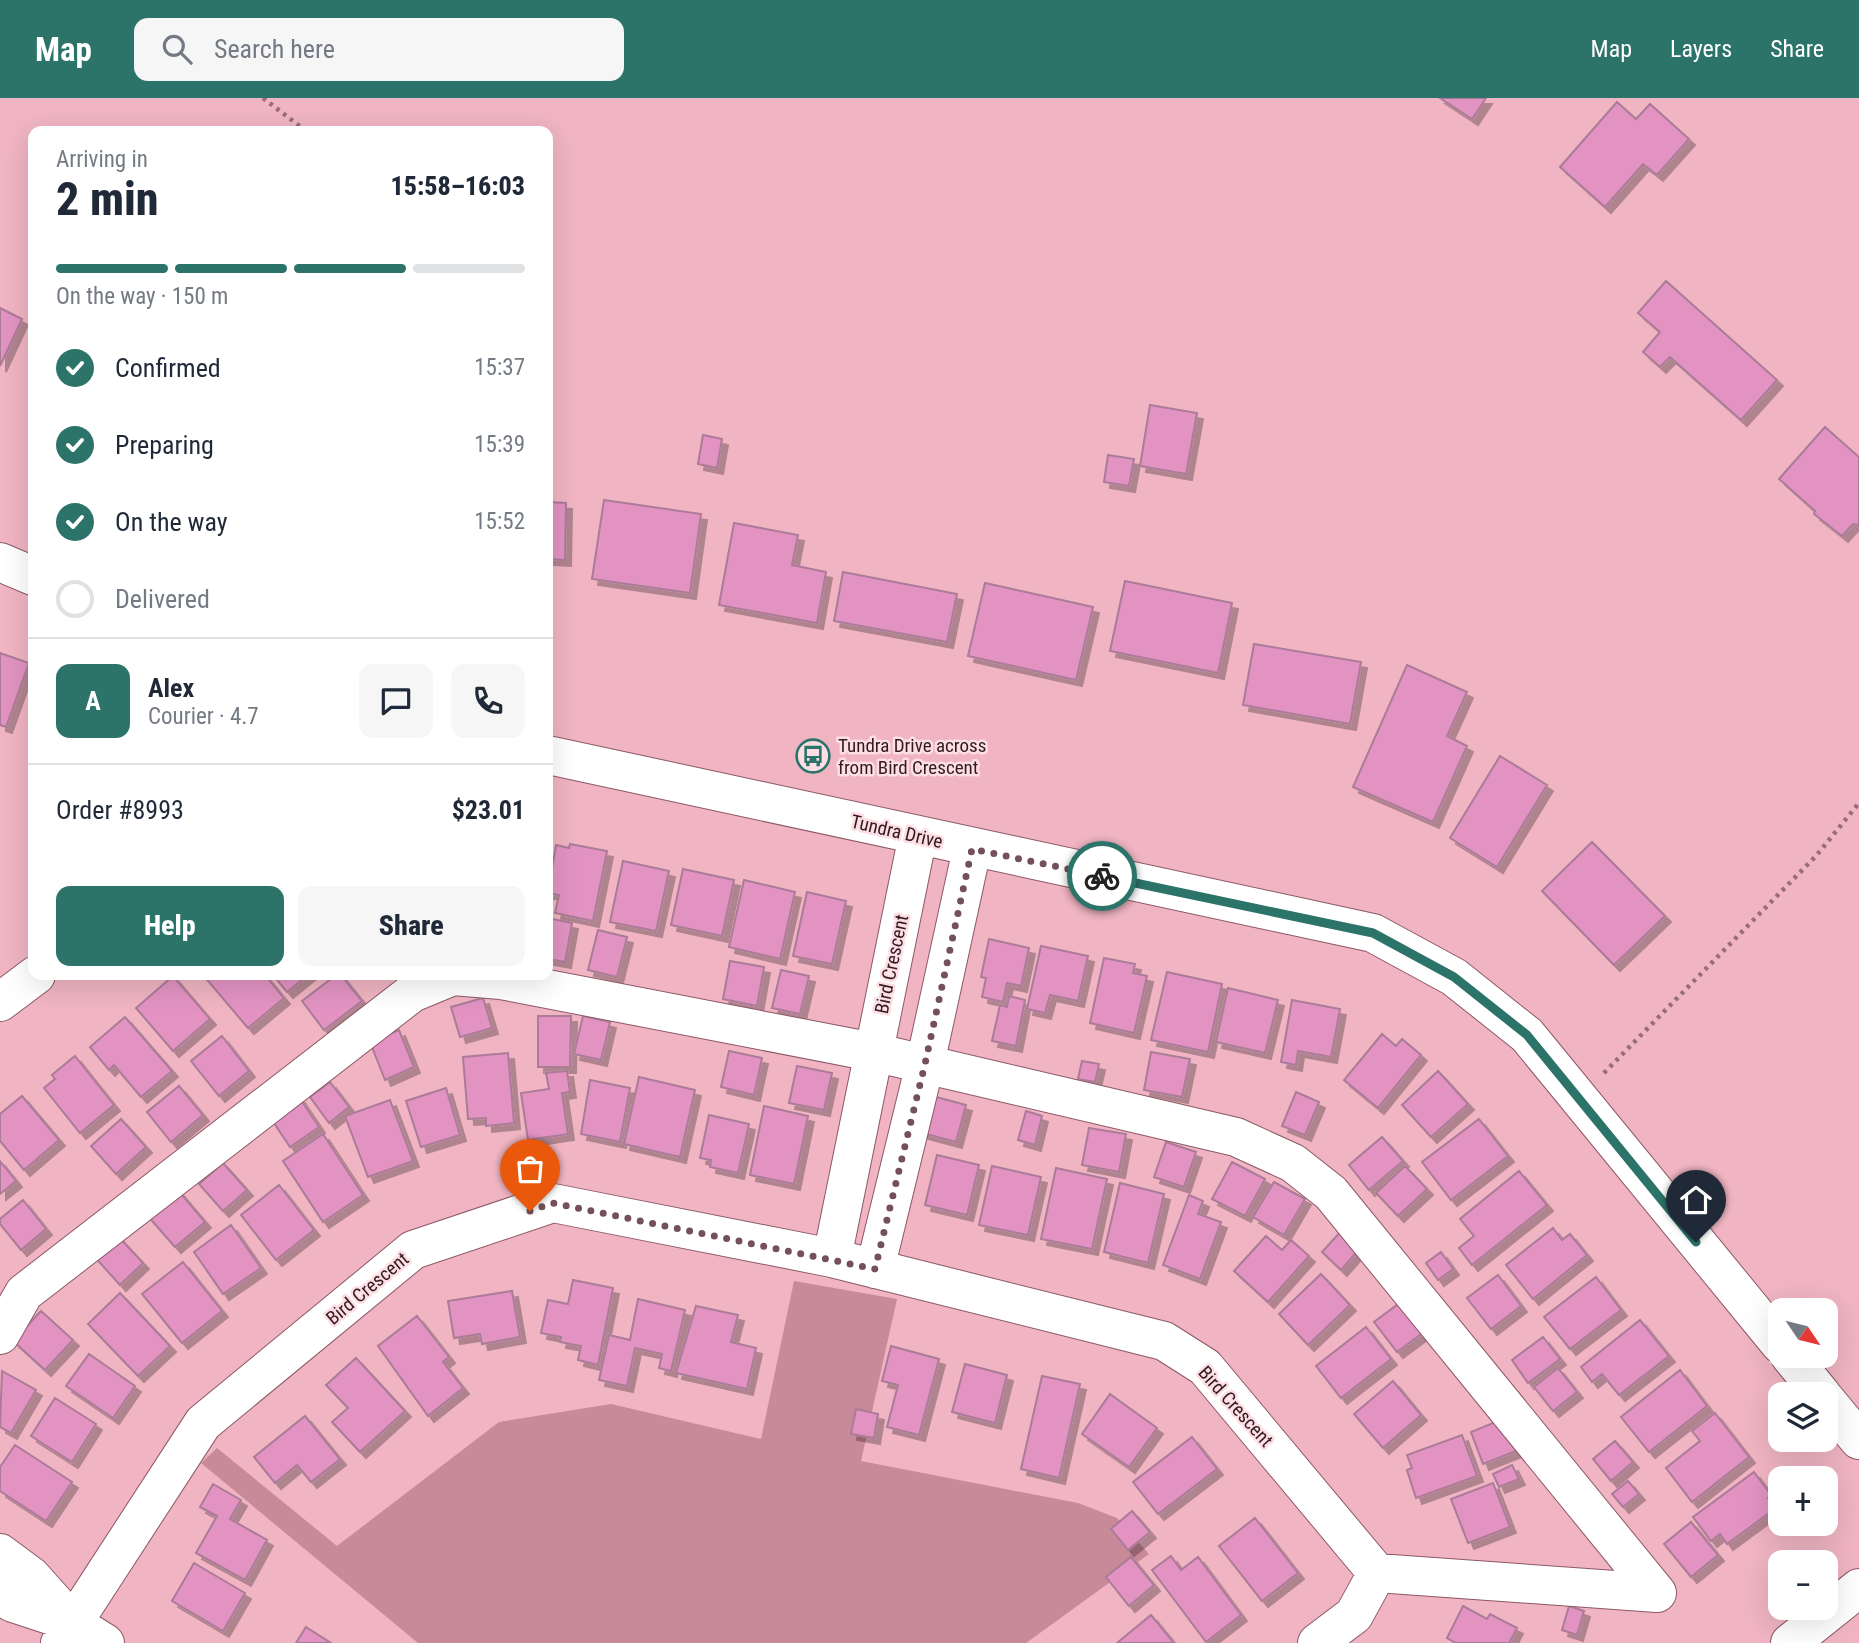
<!DOCTYPE html>
<meta charset="utf-8">
<style>
body{margin:0;font-family:"Roboto Condensed",sans-serif;background:#f6f6f7;color:#1f2937;height:100vh;display:flex;flex-direction:column;font-size:26px;white-space:nowrap}
*{box-sizing:border-box;margin:0}
p{font-size:23px;color:#747a83}
.icon{flex:none;width:38px;height:38px;fill:none;stroke:currentColor;stroke-width:2;stroke-linecap:round;stroke-linejoin:round}
.map{position:relative;flex:1;overflow:hidden}
.details{position:absolute;left:28px;top:28px;width:525px;height:854px;display:flex;flex-direction:column;background:#fff;border-radius:14px;box-shadow:0 7px 28px #0002}
.details>*{flex:none}
.needle{width:46px;rotate:125deg}
.tools{position:absolute;left:1768px;top:1200px;display:grid;gap:14px}
.tools a{display:grid;place-items:center;width:70px;height:70px;border-radius:14px;background:#fff;box-shadow:0 7px 28px #0002;font-size:35px}
.pin{position:absolute;display:grid;place-items:center;width:60px;height:60px;color:#fff;margin:-72px -30px;border-radius:50% 50% 50% 0;rotate:-45deg;box-shadow:0 0 7px #0007}
.pin .icon{rotate:45deg}
.courier{position:absolute;display:grid;place-items:center;width:70px;height:70px;margin:-35px;border:5px solid #2c736a;border-radius:50%;background:#fff;color:#222;box-shadow:0 2px 9px #0007}
.head em{font-style:normal;font-weight:800}
.head div{display:flex;flex-direction:column-reverse}
.head{display:flex;align-items:center;justify-content:space-between;height:119px;padding:0 28px}
h1{font-size:46px;font-weight:800;line-height:52px}
.bar{display:grid;grid-template-columns:repeat(4,1fr);gap:10px 7px;align-content:center;height:84px;padding:0 28px}
.bar i{height:9px;border-radius:5px;background:#e0e1e3}
.bar .current{background:#2c736a}
.bar p{grid-column:span 4}
.line{display:flex;align-items:center;gap:18px;padding:0 28px;border-top:2px solid #e0e1e3}
.line div{flex:1}
.round{display:grid;place-items:center;flex:none;width:74px;height:74px;border-radius:14px;background:#f6f6f7}
ol{padding:0 28px;list-style:none}
li{display:flex;align-items:center;gap:21px;height:77px}
li p{margin-inline-start:auto}
li .icon{padding:7px;border-radius:50%;background:#2c736a;color:#fff;stroke-width:4}
li:last-child{color:#747a83}
li i{width:38px;height:38px;border:4px solid #e0e1e3;border-radius:50%}
.primary-button{display:flex;gap:14px;margin-top:auto;padding:14px 28px}
.primary-button a{flex:1;height:80px;border-radius:14px;background:#2c736a;color:#fff;font-size:28px;font-weight:800;line-height:80px;text-align:center}
.primary-button a+a{background:#f6f6f7;color:#1f2937}
header{display:flex;align-items:center;gap:42px;box-sizing:border-box;height:98px;padding:0 35px;background:#2c736a;color:#fff}
header strong{font-size:33px}
nav{display:flex;gap:38px;margin-inline-start:auto;font-size:24px}
.search{width:490px;height:63px;background:#f6f6f7;display:flex;align-items:center;gap:18px;box-sizing:border-box;padding:0 24px;border-radius:14px;color:#747a83;font-size:26px}
.map>svg:first-child{display:block}
.green{fill:#c88998}
.building{fill:#e293c2;stroke:#ab7b97;stroke-width:2;filter:url(#shadow)}
.lines{fill:none;stroke-linecap:round;stroke-linejoin:round}
.minor-casing{stroke:#8c5865;stroke-width:40}
.major-casing{stroke:#8c5865;stroke-width:40}
.path{stroke:#976d77;stroke-width:4.5;stroke-dasharray:3.5 5;stroke-linecap:butt}
.minor{stroke:#fff;stroke-width:38}
.major{stroke:#fff;stroke-width:38}
.done{stroke:#745159;stroke-width:7;stroke-dasharray:0 12.6}
.route{stroke:#2c736a;stroke-width:9}
.labels{text-anchor:middle;stroke-width:5;stroke-linejoin:round;paint-order:stroke}
.poi-label{font-size:19px;fill:#311b21;stroke:#fedee5;text-anchor:start}
.street-label{font-size:19px;fill:#311b21;stroke:#fedee5}
</style>
<header>
<strong>Map</strong>
<div class="search"><svg class="icon" aria-label="search" viewBox="0 0 24 24"><circle cx="10" cy="10" r="6"/><path d="M15 15l6 6"/></svg>Search here</div>
<nav><a>Map</a><a>Layers</a><a>Share</a></nav>
</header>
<div class="map">
<svg width="1859" height="1545" viewBox="0 0 1859 1545">
<defs>
<filter id="shadow"><feDropShadow dx="6" dy="6" stdDeviation="0" flood-color="#0004"/></filter>
</defs>
<rect width="100%" height="100%" fill="#f0b4c2"/>
<path class="green" d="M794,1183L897,1201L861,1363L1078,1405L1117,1420L1149,1456L1026,1545H418L201,1365L217,1350L337,1448L499,1324L611,1306L761,1341Z"/>
<path class="building" d="M1440,0H1486L1472,21Z
M1617,4L1636,21L1650,6L1689,41L1657,77L1643,66L1605,109L1560,69Z
M1666,183L1777,282L1741,322L1670,259L1660,269L1643,254L1660,234L1638,215Z
M0,210L22,221L0,268Z
M1150,307L1197,315L1186,376L1140,368Z
M1825,329L1859,359V427L1853,426L1842,438L1814,416L1815,413L1779,381Z
M703,337L722,341L717,370L698,366Z
M1108,357L1134,361L1129,388L1104,384Z
M604,402L701,416L690,495L592,481Z
M548,404L566,405L565,462L548,461Z
M734,425L798,437L792,467L826,474L817,525L719,507Z
M843,474L957,496L947,544L834,523Z
M1125,483L1232,505L1218,575L1110,553Z
M985,485L1093,509L1076,582L968,558Z
M1254,546L1361,564L1350,626L1243,607Z
M0,555L29,565L6,629L0,627Z
M1407,567L1467,594L1447,638L1467,648L1433,724L1353,689Z
M1500,658L1547,687L1497,769L1450,740Z
M1592,744L1665,818L1614,867L1542,793Z
M570,746L607,753L593,823L555,815L559,797L548,795L556,747L569,750Z
M623,763L669,773L656,833L610,824Z
M683,771L734,782L722,838L671,827Z
M744,782L795,794L780,861L729,849Z
M807,794L846,803L832,866L793,858Z
M548,820L572,825L565,864L548,861Z
M598,832L627,839L617,879L588,872Z
M989,841L1029,850L1021,888L1007,885L1003,904L982,899L986,880L981,879Z
M1041,848L1088,858L1078,903L1050,897L1045,915L1027,911Z
M1104,860L1135,866L1133,875L1147,878L1134,935L1090,925Z
M730,863L764,869L757,908L723,901Z
M781,872L809,878L800,916L772,910Z
M1167,874L1222,886L1208,954L1151,942Z
M203,877H265L284,900L248,930Z
M273,877H308L287,894Z
M336,877H341L362,903L324,932L302,903Z
M173,878L210,921L173,953L136,910Z
M1228,890L1278,902L1265,955L1216,944Z
M1009,898L1025,902L1016,948L992,943L1000,907L1007,909Z
M483,900L492,930L460,939L451,909Z
M1292,902L1340,911L1331,959L1298,953L1296,967L1281,964Z
M538,918H571L570,969H538Z
M583,918L610,924L601,962L574,956Z
M125,919L172,973L141,999L114,967L109,972L90,949Z
M399,932L414,969L385,982L370,944Z
M1382,936L1396,948L1402,941L1421,957L1378,1010L1344,982Z
M222,938L249,973L219,998L191,963Z
M729,953L762,960L754,997L721,989Z
M1151,954L1190,961L1182,999L1144,992Z
M508,955L514,1025L486,1028V1020L468,1021L463,959Z
M75,958L114,1007L80,1035L44,990L55,981L52,977Z
M1082,963L1099,966L1095,984L1078,981Z
M797,968L832,975L824,1012L789,1005Z
M567,973L570,994L562,995L568,1036L528,1042L521,995L549,991L546,975Z
M1438,973L1468,1006L1431,1039L1402,1007Z
M639,979L695,992L680,1059L624,1046Z
M590,982L630,990L620,1044L581,1036Z
M330,984L349,1009L329,1025L310,999Z
M179,988L203,1017L171,1044L147,1014Z
M446,990L460,1037L421,1049L406,1003Z
M1296,994L1319,1004L1305,1037L1282,1028Z
M929,997L966,1007L956,1044L919,1034Z
M22,998L59,1042L24,1072L0,1043V1016Z
M299,999L319,1029L290,1049L270,1019Z
M390,1002L413,1063L368,1079L345,1018Z
M764,1008L808,1018L794,1086L750,1077Z
M1026,1013L1042,1018L1035,1047L1018,1042Z
M709,1017L749,1026L738,1075L710,1069L711,1062L700,1060Z
M121,1021L146,1049L116,1076L91,1048Z
M1479,1021L1508,1058L1451,1102L1422,1064Z
M1089,1030L1126,1036L1119,1074L1082,1067Z
M323,1036L363,1097L323,1124L283,1063Z
M1382,1039L1403,1063L1369,1092L1349,1067Z
M1166,1044L1196,1054L1184,1089L1154,1079Z
M937,1057L979,1067L967,1117L925,1107Z
M0,1063L16,1083L0,1096Z
M1232,1064L1265,1081L1245,1118L1212,1101Z
M223,1065L247,1092L223,1113L199,1086Z
M992,1068L1041,1079L1028,1137L979,1127Z
M1405,1068L1427,1091L1398,1118L1376,1095Z
M1056,1070L1107,1081L1092,1151L1041,1141Z
M1519,1073L1547,1107L1472,1167L1459,1150L1474,1138L1460,1121Z
M1274,1084L1305,1101L1284,1137L1253,1119Z
M1120,1085L1164,1096L1148,1165L1104,1154Z
M279,1087L314,1132L276,1162L241,1117Z
M177,1091L205,1124L175,1149L147,1117Z
M1189,1097L1203,1103L1198,1116L1221,1124L1200,1181L1163,1167Z
M23,1102L46,1131L21,1152L0,1126V1121Z
M231,1127L261,1170L223,1196L194,1154Z
M1553,1130L1562,1142L1570,1136L1587,1157L1533,1201L1506,1167Z
M1343,1131L1362,1148L1341,1172L1322,1154Z
M115,1135L143,1165L120,1187L92,1156Z
M1266,1138L1282,1152L1291,1142L1309,1158L1268,1204L1234,1173Z
M1441,1154L1453,1171L1438,1182L1426,1165Z
M183,1164L222,1213L182,1245L142,1196Z
M1321,1176L1350,1207L1308,1247L1279,1216Z
M1498,1177L1521,1208L1491,1231L1467,1200Z
M1596,1179L1621,1212L1570,1251L1544,1219Z
M573,1182L613,1190L598,1267L578,1262L581,1248L560,1244L561,1239L541,1235L548,1202L568,1206Z
M512,1193L520,1239L482,1246L480,1236L454,1240L448,1203Z
M120,1195L170,1248L138,1278L88,1226Z
M638,1201L685,1212L671,1273L659,1270L662,1256L635,1250L627,1288L599,1282L609,1237L630,1242Z
M1405,1201L1428,1231L1397,1254L1374,1224Z
M696,1208L738,1217L731,1244L756,1250L747,1291L676,1275Z
M41,1213L73,1242L45,1272L13,1243Z
M417,1218L449,1259L443,1264L463,1290L428,1318L378,1248Z
M1640,1222L1669,1258L1619,1297L1602,1276L1592,1284L1581,1269Z
M1366,1229L1391,1261L1341,1300L1316,1268Z
M1543,1239L1560,1261L1528,1285L1512,1262Z
M891,1248L939,1261L919,1337L887,1329L898,1287L882,1283Z
M89,1256L135,1288L113,1320L66,1288Z
M356,1260L405,1313L360,1354L332,1324L348,1310L326,1287Z
M965,1266L1007,1277L995,1325L952,1314Z
M1558,1270L1577,1294L1553,1313L1534,1289Z
M1680,1272L1707,1308L1649,1354L1621,1319Z
M2,1273L36,1292L11,1335L0,1329Z
M1042,1278L1080,1286L1059,1380L1021,1371Z
M1393,1283L1421,1317L1383,1350L1354,1316Z
M1110,1296L1157,1330L1129,1369L1082,1336Z
M55,1300L96,1326L72,1364L31,1338Z
M856,1311L878,1316L874,1340L851,1336Z
M1715,1315L1749,1359L1692,1404L1666,1370L1700,1343L1692,1333Z
M305,1318L340,1361L311,1384L297,1367L275,1385L254,1359Z
M1503,1321L1516,1353L1483,1366L1471,1334Z
M1462,1337L1477,1378L1416,1400L1407,1372L1412,1370L1407,1357Z
M1192,1339L1217,1371L1158,1416L1133,1384Z
M1615,1343L1633,1364L1611,1383L1593,1361Z
M15,1347L72,1384L46,1423L0,1393V1369Z
M1512,1367L1519,1381L1499,1389L1493,1376Z
M1754,1374L1771,1397L1768,1400L1776,1410L1727,1446L1720,1436L1711,1443L1693,1419Z
M1628,1383L1639,1396L1623,1409L1612,1396Z
M1493,1385L1510,1429L1468,1445L1451,1401Z
M213,1386L241,1402L230,1421L267,1442L245,1482L196,1455L217,1418L200,1409Z
M1132,1413L1150,1434L1128,1452L1111,1431Z
M1255,1420L1298,1475L1262,1503L1219,1448Z
M1691,1424L1718,1457L1691,1479L1664,1446Z
M1171,1458L1181,1472L1198,1459L1241,1517L1206,1544L1152,1472Z
M1131,1459L1154,1487L1129,1508L1106,1479Z
M194,1465L245,1495L223,1533L172,1503Z
M1463,1508L1487,1521L1490,1516L1517,1530L1509,1545H1456L1447,1540Z
M1569,1508L1584,1513L1577,1537L1562,1532Z
M1151,1517L1174,1545H1117Z
M306,1529L331,1545H296Z"/>
<g class="lines">
<defs>
<path id="minor" d="M0,464L33,478
M548,657L1373,835L1454,879L1527,937L1780,1246
M0,904L36,877
M832,1160L918,737
M875,1171L925,966L972,751
M0,1237L24,1195L412,895L453,878L501,882L873,954L1236,1039L1293,1065L1331,1095L1657,1495L1377,1475
M1790,1258L1822,1297
M1825,1301L1859,1342
M0,1455L31,1478L73,1525L105,1545
M0,1498L13,1505L71,1524
M60,1545L203,1325L413,1152L553,1105L832,1160L1164,1243L1205,1269L1377,1475L1354,1517L1317,1545"/>
<path id="major" d="M1790,1545L1859,1490"/>
</defs>
<use href="#minor" class="minor-casing"/>
<use href="#major" class="major-casing"/>
<path class="path" d="M263,0L306,33
M1604,975L1816,758L1859,705"/>
<use href="#minor" class="minor"/>
<use href="#major" class="major"/>
</g>
<g class="lines">
<path class="done" d="M530,1113L553,1105L875,1171L925,966L972,751L1102,778"/>
<path class="route" d="M1102,778L1373,835L1454,879L1527,937L1696,1144"/>
</g>
<defs>
<symbol id="bus-ring" viewBox="-11 -11 22 22"><circle r="9.5" fill="#fedee5" stroke="#2c736a" stroke-width="1.5"/><path d="M-5-6H5V4H4V6H2V4H-2V6H-4V4H-5ZM-3.5-4V0h7V-4ZM-3.5 1.2v1.5H-2V1.2ZM2 1.2v1.5H3.5V1.2Z" fill="#2c736a"/></symbol>
</defs>
<g fill-rule="evenodd">
<use href="#bus-ring" x="794" y="639" width="38" height="38"/>
</g>
<g class="labels">
<g class="poi-label">
<text x="838" y="654">Tundra Drive across<tspan x="838" dy="22">from Bird Crescent</tspan></text>
</g>
<g class="street-label">
<text transform="translate(897 733) rotate(13)" y="7">Tundra Drive</text>
<text transform="translate(891 866) rotate(-78)" y="7">Bird Crescent</text>
<text transform="translate(367 1190) rotate(-40)" y="7">Bird Crescent</text>
<text transform="translate(1236 1308) rotate(48)" y="7">Bird Crescent</text>
</g>
</g>
</svg>
<div class="tools">
<a><svg class="needle" viewBox="-14 -14 28 28"><path d="M0-13l5 13h-10z" fill="#e53935"/><path d="M0 13l5-13h-10z" fill="#747a83"/></svg></a>
<a><svg class="icon" aria-label="layers" viewBox="0 0 24 24"><path d="M12 4l9 5-9 5-9-5zM3 14l9 5 9-5"/></svg></a>
<a>+</a>
<a>−</a>
</div>
<div class="pin" style="left:530px;top:1113px;background:#ea580c"><svg class="icon" aria-label="bag" viewBox="0 0 24 24"><path d="M5 8h14l-1 12H6zM9 8a3 3 0 0 1 6 0"/></svg></div>
<div class="pin" style="left:1696px;top:1144px;background:#1f2937"><svg class="icon" aria-label="home" viewBox="0 0 24 24"><path d="M3 11l9-7 9 7M6 9v11h12V9"/></svg></div>
<div class="courier" style="left:1102px;top:778px"><svg class="icon" aria-label="bike" viewBox="0 0 24 24"><circle cx="6" cy="16" r="4"/><circle cx="18" cy="16" r="4"/><path d="M6 16l4-8h5l3 8M10 8l3 8H6M13 5h3"/></svg></div>
<section class="details">
<div class="head"><div><h1>2 min</h1><p>Arriving in</p></div><em>15:58–16:03</em></div>
<div class="bar"><i class="current"></i><i class="current"></i><i class="current"></i><i></i><p>On the way · 150 m</p></div>
<ol>
<li><svg class="icon" aria-label="check" viewBox="0 0 24 24"><path d="M5 12l5 5 9-10"/></svg>Confirmed<p>15:37</p></li>
<li><svg class="icon" aria-label="check" viewBox="0 0 24 24"><path d="M5 12l5 5 9-10"/></svg>Preparing<p>15:39</p></li>
<li><svg class="icon" aria-label="check" viewBox="0 0 24 24"><path d="M5 12l5 5 9-10"/></svg>On the way<p>15:52</p></li>
<li><i></i>Delivered</li>
</ol>
<div class="line" style="height:126px"><b class="round" style="background:#2c736a;color:#fff">A</b><div><b>Alex</b><p>Courier · 4.7</p></div><a class="round"><svg class="icon" aria-label="chat" viewBox="0 0 24 24"><path d="M4 5h16v11H9l-5 4z"/></svg></a><a class="round"><svg class="icon" aria-label="phone" viewBox="0 0 24 24"><path d="M5 4h4l2 5-3 2q2 4 5 5l2-3 5 2v4C11 20 4 13 5 4z"/></svg></a></div>
<div class="line" style="height:91px"><div>Order #8993</div><b>$23.01</b></div>
<div class="primary-button"><a>Help</a><a>Share</a></div>
</section>
</div>
